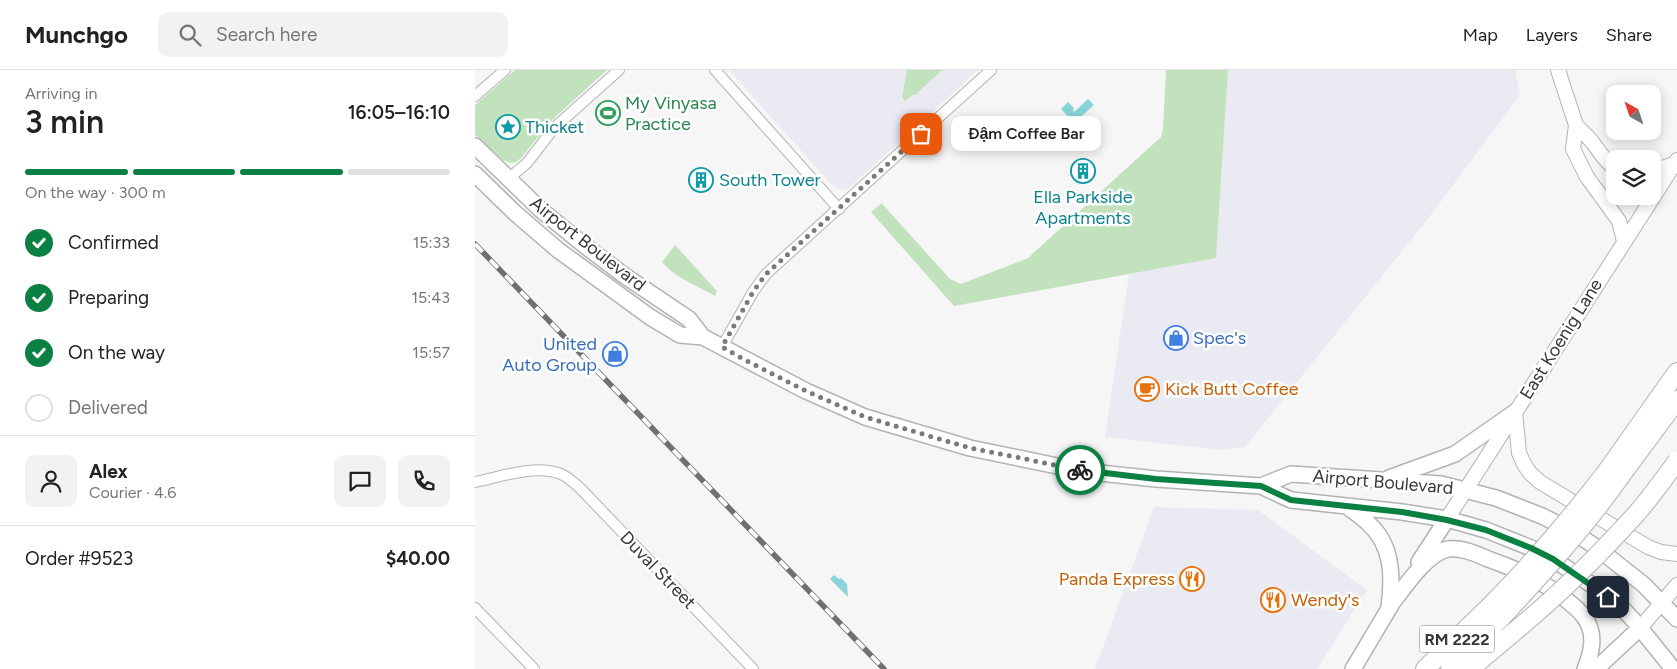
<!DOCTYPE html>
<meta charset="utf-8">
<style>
body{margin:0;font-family:Figtree,sans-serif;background:#f2f2f2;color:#222;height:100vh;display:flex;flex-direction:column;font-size:19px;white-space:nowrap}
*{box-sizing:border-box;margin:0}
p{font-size:16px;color:#767676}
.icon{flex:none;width:28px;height:28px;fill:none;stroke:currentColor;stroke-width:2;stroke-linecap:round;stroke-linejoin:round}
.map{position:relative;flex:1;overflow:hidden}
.details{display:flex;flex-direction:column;background:#fff;width:475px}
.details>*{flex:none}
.needle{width:32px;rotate:320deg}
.fabs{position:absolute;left:1131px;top:15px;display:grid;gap:10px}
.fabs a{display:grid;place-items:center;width:55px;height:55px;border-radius:10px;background:#fff;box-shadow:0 2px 12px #0003;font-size:25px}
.pin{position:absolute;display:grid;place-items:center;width:42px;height:42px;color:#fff;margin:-21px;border-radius:10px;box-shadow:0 2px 8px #0006}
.courier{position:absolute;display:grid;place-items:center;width:50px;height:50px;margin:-25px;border:4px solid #0b8043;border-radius:50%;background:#fff;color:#222;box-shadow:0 1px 6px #0007}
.bubble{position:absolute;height:35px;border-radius:10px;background:#fff;box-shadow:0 2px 12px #0003;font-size:16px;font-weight:600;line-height:35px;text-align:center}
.overview em{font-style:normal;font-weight:600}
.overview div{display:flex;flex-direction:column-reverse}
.overview{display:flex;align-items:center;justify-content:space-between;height:85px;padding:0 25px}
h1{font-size:32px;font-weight:600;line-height:38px}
.bar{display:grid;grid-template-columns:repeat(4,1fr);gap:8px 5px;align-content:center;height:60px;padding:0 25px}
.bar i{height:6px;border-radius:4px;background:#e0e0e0}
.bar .on{background:#0b8043}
.bar p{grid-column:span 4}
.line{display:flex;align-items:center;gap:12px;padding:0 25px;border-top:1px solid #e0e0e0}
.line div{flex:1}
.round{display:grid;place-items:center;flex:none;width:52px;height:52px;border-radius:10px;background:#f2f2f2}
ol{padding:0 25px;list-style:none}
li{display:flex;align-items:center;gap:15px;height:55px}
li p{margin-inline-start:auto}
li .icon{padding:5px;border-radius:50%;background:#0b8043;color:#fff;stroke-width:4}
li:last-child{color:#767676}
li i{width:28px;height:28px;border:2px solid #e0e0e0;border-radius:50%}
header{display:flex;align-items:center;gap:30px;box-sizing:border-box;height:70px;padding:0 25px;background:#fff;border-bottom:1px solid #e0e0e0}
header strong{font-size:24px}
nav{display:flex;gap:28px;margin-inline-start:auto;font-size:18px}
.search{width:350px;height:45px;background:#f2f2f2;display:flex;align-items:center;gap:12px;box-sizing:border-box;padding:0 18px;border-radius:10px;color:#767676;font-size:19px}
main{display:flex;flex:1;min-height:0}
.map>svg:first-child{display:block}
.built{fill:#e9eaf2}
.green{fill:#c1e2bd}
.water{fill:#89d5d9}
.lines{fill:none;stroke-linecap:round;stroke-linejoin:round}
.street-casing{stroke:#b3b3b4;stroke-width:12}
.secondary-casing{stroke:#b3b3b4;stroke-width:16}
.primary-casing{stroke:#b3b3b4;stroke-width:18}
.highway-casing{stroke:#b3b3b4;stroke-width:20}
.street{stroke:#fff;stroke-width:10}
.secondary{stroke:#fff;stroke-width:14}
.primary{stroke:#fff;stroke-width:15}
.highway{stroke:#fff;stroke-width:18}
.rail-casing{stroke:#707070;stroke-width:5.5}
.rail{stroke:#fff;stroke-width:4;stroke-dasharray:11;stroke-linecap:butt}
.highway-bridge-casing{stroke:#b3b3b4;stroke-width:20;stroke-linecap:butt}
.highway-bridge{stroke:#fff;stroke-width:18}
.done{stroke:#7a7a7a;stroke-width:5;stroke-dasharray:0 9}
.route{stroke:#0b8043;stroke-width:6}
.labels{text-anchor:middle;stroke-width:5;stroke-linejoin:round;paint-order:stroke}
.shield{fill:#fff;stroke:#737373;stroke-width:1}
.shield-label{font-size:16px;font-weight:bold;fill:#373737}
.leisure-label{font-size:18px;fill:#27864d;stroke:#fff;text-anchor:start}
.culture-label{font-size:18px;fill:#0d838f;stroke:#fff;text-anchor:start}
.street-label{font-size:18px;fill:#373737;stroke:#fff}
.shop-label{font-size:18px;fill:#366cbe;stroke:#fff;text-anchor:start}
.food-label{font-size:18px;fill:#c56008;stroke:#fff;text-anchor:start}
</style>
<header>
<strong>Munchgo</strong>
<div class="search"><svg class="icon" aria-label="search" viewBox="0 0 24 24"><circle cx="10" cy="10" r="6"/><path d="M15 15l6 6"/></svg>Search here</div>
<nav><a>Map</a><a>Layers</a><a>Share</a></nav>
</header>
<main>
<section class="details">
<div class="overview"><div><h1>3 min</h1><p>Arriving in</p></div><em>16:05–16:10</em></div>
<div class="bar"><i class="on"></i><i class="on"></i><i class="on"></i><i></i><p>On the way · 300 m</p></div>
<ol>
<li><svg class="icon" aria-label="check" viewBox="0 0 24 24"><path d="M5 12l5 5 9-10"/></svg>Confirmed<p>15:33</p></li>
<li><svg class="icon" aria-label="check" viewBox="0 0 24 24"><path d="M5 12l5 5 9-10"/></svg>Preparing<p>15:43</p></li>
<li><svg class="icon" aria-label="check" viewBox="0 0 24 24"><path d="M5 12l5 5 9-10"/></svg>On the way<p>15:57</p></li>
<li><i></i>Delivered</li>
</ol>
<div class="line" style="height:90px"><a class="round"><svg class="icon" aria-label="person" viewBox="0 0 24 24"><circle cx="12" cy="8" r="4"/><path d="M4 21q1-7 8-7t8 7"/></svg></a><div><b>Alex</b><p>Courier · 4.6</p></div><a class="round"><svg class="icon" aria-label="chat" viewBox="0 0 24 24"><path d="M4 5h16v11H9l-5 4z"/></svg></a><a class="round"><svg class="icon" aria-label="phone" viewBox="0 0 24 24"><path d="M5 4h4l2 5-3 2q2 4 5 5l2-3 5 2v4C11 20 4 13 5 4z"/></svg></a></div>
<div class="line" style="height:65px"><div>Order #9523</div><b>$40.00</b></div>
</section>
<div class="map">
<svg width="1202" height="599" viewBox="0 0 1202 599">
<rect width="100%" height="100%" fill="#f6f6f7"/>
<path class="built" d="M254,0H503L374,118L367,120L360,117L354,112Z
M753,0H1040L1045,25L952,150L770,377L746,380L630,367L654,204L741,188Z
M679,437L783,440L892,520L842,599H620Z"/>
<path class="green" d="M40,0H132L78,49L46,88L41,92L36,93L28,90L0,65V35Z
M432,0H467L440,25H437L430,31L427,27Z
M691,0H753L741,188L479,236L396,142L407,133L409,136L475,209L486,214L553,188L686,67L688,60Z
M200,175L242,221L240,226C222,215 201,209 187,192Z"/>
<path class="water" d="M613,29L619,35L599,53L586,39L593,32L599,38L598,40L599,42Z
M359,505L364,509L366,508L372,514L373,527L355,509Z"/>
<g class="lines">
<defs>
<path id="street" d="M240,0L364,139
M0,26L30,0
M33,109L52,93L79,58L144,0
M247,277L278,222L291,204L516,0
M0,412C26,407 59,394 86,404C93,407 99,413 105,418L278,599
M0,538L59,599"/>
<path id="secondary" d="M1083,0L1101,55L1098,79L1112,107L1144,151L1149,171
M1101,55C1106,61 1113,66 1118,73C1126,83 1129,91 1140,98
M1178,101L1199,94
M1040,342L1044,383L1049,394L1055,403L1065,412L1173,477L1186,482L1202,484
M972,449L1202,90
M1165,558L1202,515"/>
<path id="primary" d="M0,76L66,140L109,175L150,206L214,249L228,267
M0,104L40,143L83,180L175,247L205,265L228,267L331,321L390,347L495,378L587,397L616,402L681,409L786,416L816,430L927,442L972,449L1011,460L1056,478L1078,489L1123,519L1148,539L1161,553L1198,599
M914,408L980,384L1040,342
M786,416L816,404L966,414L1021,428L1067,446L1095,460L1121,477L1169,515L1202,549
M872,436C879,442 887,447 893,453C918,475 918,507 914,537
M944,492L972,449
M914,537C927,521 951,483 973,479C987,477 1001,484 1013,489C1041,499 1060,507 1085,525C1094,532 1103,538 1110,548C1121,564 1117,582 1110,599
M878,599L919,530
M1121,599L1165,558"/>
<path id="highway" d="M1132,401L1202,302
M1145,407L1202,330
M950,599L1013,538
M975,599L1026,548
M995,599L1040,561"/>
</defs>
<use href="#street" class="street-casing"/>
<use href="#secondary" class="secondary-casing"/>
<use href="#primary" class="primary-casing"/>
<use href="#highway" class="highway-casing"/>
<use href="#street" class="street"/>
<use href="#secondary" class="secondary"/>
<use href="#primary" class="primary"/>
<use href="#highway" class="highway"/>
<defs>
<path id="rail" d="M0,174L409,599"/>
</defs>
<use href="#rail" class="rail-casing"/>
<use href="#rail" class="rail"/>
<defs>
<path id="highway-bridge" d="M1013,538C1056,495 1095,449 1132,401
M1026,548C1068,503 1109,458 1145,407
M1040,561C1084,525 1124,485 1162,443C1176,427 1189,409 1202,391"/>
</defs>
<use href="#highway-bridge" class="highway-bridge-casing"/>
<use href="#highway-bridge" class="highway-bridge"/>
</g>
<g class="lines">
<path class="done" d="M446,64L291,204L278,222L247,277L272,291L331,321L390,347L495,378L605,400"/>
<path class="route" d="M605,400L681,409L786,416L816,430L927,442L972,450L1011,460L1056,478L1078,489L1133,527"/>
</g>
<defs>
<symbol id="stadium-ring" viewBox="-11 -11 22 22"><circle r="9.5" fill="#fff" stroke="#2e9e5b" stroke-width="1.5"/><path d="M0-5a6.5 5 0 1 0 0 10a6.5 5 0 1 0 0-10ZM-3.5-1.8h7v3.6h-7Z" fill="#2e9e5b"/></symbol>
<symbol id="sight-ring" viewBox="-11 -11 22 22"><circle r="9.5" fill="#fff" stroke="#0f9aa8" stroke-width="1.5"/><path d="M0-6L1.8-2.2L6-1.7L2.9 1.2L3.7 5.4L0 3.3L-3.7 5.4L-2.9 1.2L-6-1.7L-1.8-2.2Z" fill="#0f9aa8"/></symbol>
<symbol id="building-ring" viewBox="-11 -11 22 22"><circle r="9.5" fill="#fff" stroke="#0f9aa8" stroke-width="1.5"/><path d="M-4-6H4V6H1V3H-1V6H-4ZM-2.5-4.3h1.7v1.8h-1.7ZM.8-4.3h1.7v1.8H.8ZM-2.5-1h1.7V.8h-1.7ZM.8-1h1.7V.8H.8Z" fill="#0f9aa8"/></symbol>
<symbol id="shop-ring" viewBox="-11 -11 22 22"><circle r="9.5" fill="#fff" stroke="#3f7fe0" stroke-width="1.5"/><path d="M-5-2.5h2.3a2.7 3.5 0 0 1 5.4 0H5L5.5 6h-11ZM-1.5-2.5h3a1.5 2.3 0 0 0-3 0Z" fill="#3f7fe0"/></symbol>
<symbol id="cafe-ring" viewBox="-11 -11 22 22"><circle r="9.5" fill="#fff" stroke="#e8710a" stroke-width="1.5"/><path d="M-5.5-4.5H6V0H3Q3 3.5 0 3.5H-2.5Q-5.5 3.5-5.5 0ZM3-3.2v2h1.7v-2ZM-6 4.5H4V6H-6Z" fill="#e8710a"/></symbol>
<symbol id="restaurant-ring" viewBox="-11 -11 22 22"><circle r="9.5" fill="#fff" stroke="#e8710a" stroke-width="1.5"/><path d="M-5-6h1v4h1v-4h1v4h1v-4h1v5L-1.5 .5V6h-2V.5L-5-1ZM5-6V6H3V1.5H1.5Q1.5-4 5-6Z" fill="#e8710a"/></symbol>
</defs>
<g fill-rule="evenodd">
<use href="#stadium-ring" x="119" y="29" width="28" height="28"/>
<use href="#sight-ring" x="19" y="43" width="28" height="28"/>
<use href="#building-ring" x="594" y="87" width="28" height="28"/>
<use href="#building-ring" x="212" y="96" width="28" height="28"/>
<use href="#shop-ring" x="687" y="254" width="28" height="28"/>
<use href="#shop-ring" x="126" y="270" width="28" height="28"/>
<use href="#cafe-ring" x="658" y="305" width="28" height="28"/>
<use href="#restaurant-ring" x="703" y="495" width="28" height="28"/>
<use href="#restaurant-ring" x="784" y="516" width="28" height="28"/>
</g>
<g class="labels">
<rect class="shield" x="944.5" y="555.5" width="75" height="27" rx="4"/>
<g class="shield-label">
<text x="982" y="575">RM 2222</text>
</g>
<g class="leisure-label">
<text x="150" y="39">My Vinyasa<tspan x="150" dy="21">Practice</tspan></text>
</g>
<g class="culture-label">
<text x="50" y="63">Thicket</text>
<text x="244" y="116">South Tower</text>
<text x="608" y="133" text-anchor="middle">Ella Parkside<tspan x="608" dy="21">Apartments</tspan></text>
</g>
<g class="street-label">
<text transform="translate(113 174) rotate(38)" y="6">Airport Boulevard</text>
<text transform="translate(1086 269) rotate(-58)" y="6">East Koenig Lane</text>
<text transform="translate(908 412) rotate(5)" y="6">Airport Boulevard</text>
<text transform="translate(183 500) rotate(46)" y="6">Duval Street</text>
</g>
<g class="shop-label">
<text x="718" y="274">Spec's</text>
<text x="122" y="280" text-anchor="end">United<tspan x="122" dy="21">Auto Group</tspan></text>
</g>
<g class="food-label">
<text x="690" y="325">Kick Butt Coffee</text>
<text x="700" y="515" text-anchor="end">Panda Express</text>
<text x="816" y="536">Wendy's</text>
</g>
</g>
</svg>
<div class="fabs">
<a><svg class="needle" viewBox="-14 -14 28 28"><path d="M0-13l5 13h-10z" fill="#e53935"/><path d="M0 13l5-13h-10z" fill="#767676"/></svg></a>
<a><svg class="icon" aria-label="layers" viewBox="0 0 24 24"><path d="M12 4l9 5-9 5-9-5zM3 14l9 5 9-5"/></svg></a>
</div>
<div class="pin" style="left:446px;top:64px;background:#ea580c"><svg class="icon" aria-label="bag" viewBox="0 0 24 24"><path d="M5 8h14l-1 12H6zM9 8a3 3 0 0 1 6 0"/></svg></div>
<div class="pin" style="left:1133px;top:527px;background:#1f2937"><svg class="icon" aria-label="home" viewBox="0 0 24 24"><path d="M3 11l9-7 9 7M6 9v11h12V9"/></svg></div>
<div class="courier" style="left:605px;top:400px"><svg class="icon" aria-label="bike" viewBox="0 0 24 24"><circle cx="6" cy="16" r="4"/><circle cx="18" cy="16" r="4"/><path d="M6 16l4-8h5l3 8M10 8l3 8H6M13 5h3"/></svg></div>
<div class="bubble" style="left:476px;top:46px;width:150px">Đậm Coffee Bar</div>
</div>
</main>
